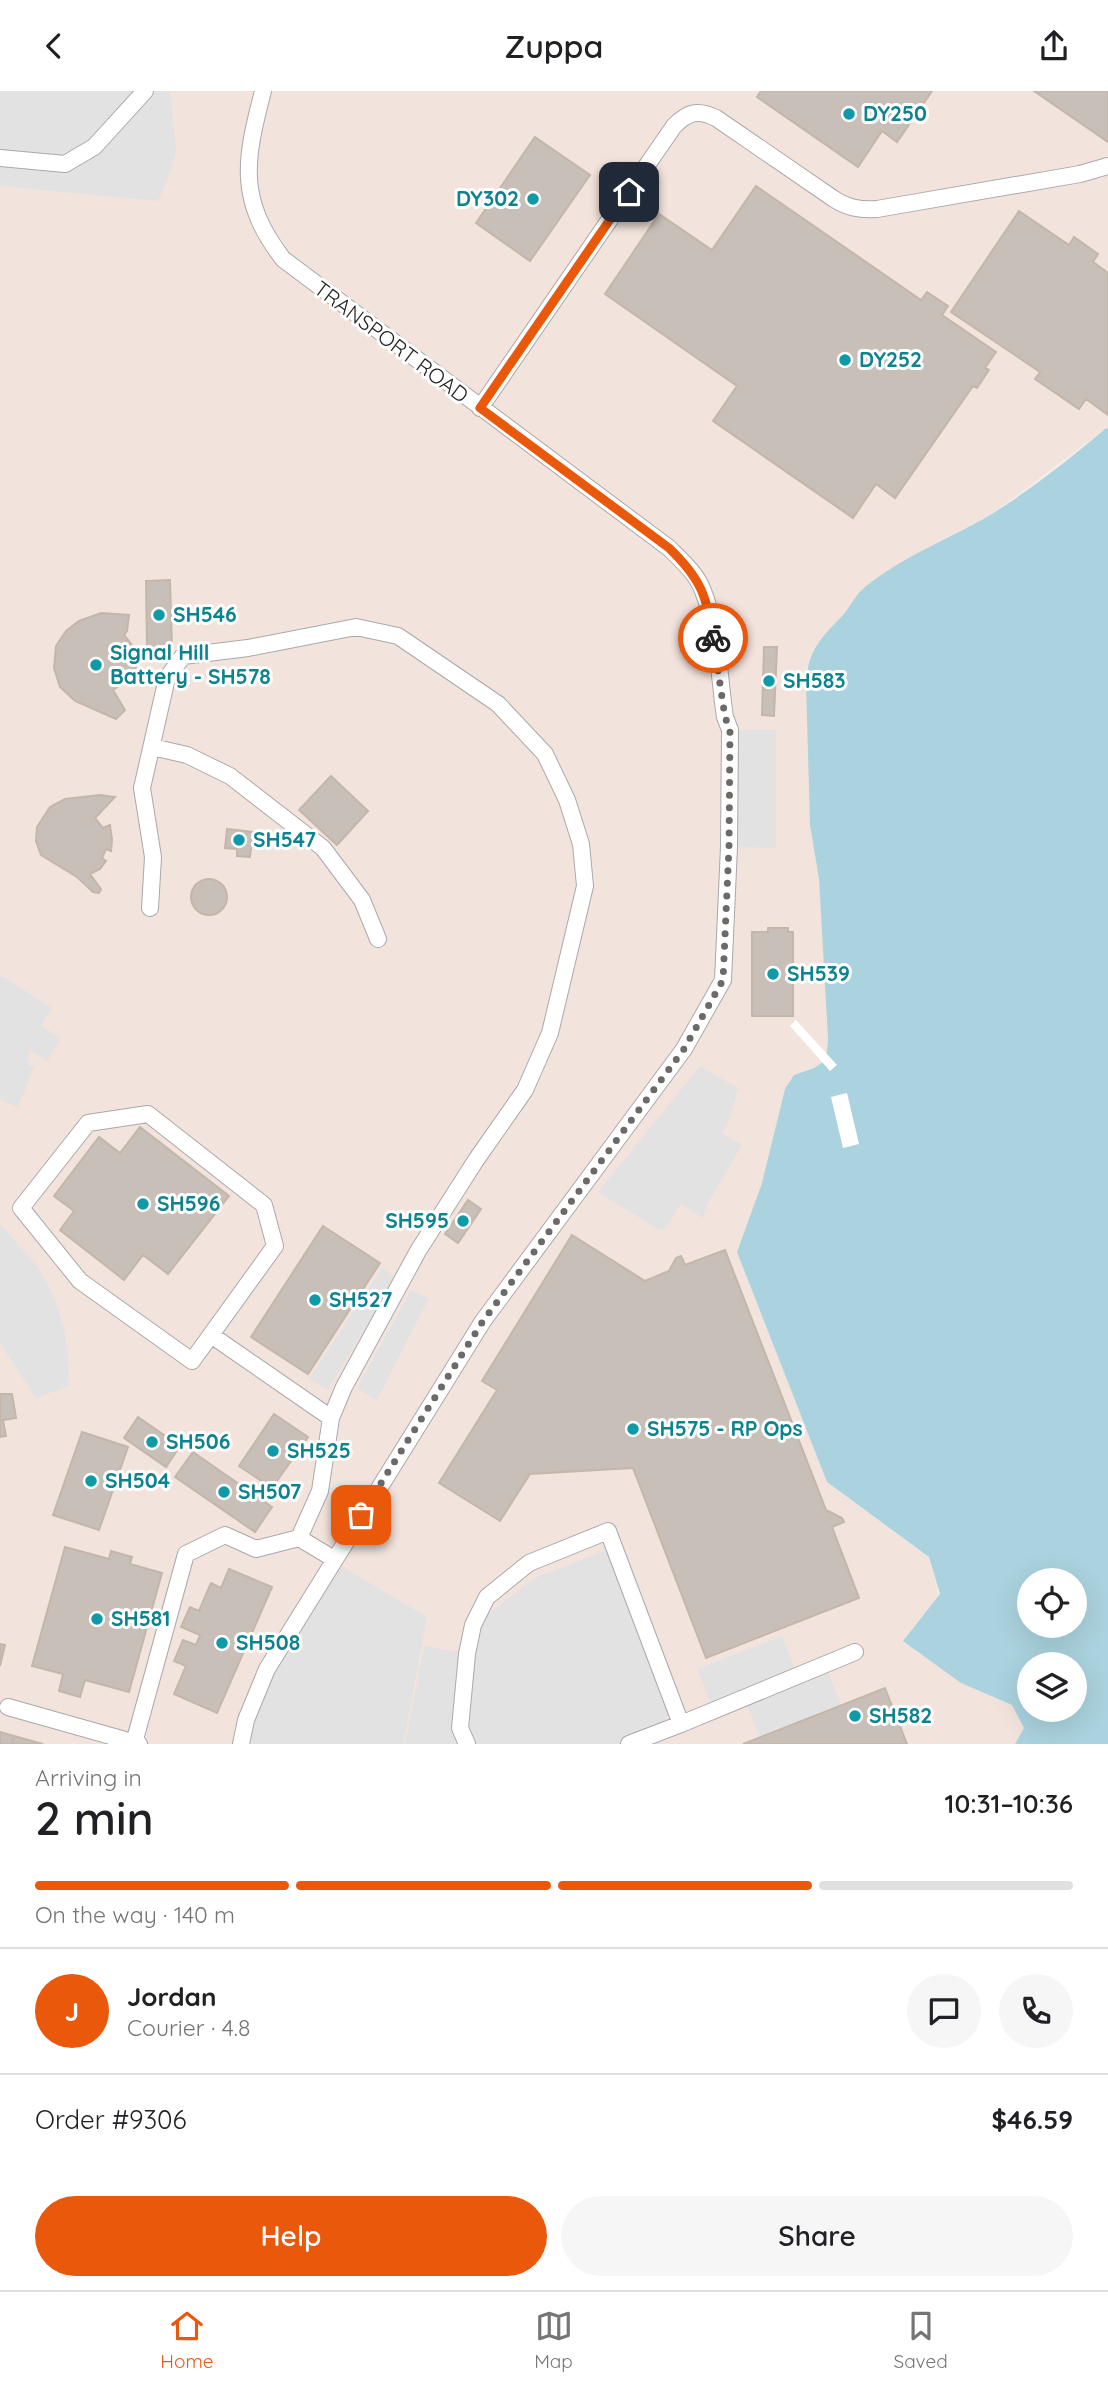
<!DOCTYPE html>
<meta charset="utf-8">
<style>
body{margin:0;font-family:Quicksand,sans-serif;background:#f6f6f6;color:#202124;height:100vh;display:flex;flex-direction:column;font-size:26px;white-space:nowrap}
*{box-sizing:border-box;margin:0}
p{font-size:23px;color:#757577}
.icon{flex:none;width:38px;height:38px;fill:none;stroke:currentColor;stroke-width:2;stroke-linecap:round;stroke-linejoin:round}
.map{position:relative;height:1653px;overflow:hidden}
.panel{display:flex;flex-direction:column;background:#fff;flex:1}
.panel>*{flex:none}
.controls{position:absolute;left:1017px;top:1477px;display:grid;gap:14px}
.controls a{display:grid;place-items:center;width:70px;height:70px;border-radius:50%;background:#fff;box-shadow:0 7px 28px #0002;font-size:35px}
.pin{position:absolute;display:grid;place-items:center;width:60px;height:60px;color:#fff;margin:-30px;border-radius:14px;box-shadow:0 4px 10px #0006}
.courier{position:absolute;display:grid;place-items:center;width:70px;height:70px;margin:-35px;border:5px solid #ea580c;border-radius:50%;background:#fff;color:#222;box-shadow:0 2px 9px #0007}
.head em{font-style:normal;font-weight:600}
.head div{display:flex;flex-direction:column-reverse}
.head{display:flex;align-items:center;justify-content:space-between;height:119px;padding:0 35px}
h1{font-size:46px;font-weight:600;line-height:52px}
.bar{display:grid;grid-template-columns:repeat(4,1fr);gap:10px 7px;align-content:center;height:84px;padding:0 35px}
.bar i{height:9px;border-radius:5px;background:#e0e0e0}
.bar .current{background:#ea580c}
.bar p{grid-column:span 4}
.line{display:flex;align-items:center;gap:18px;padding:0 35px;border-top:2px solid #e0e0e0}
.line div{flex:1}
.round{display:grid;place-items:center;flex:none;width:74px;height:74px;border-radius:37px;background:#f6f6f6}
.primary-button{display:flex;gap:14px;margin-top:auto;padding:14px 35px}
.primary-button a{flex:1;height:80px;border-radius:42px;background:#ea580c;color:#fff;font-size:28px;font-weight:600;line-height:80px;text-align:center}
.primary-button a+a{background:#f6f6f6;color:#202124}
header{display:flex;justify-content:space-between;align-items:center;height:91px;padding:0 35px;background:#fff;font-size:32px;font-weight:600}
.tab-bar{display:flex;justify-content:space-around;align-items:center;height:98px;border-top:2px solid #e0e0e0;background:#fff;font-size:19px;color:#757577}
.tab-bar a{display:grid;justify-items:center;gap:4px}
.tab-bar .current{color:#ea580c}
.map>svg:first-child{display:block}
.military{fill:#f3e3dd}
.parking{fill:#e2e2e2}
.water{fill:#aad3df;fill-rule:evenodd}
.pier{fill:#fff}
.building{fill:#c7bfb8;stroke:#c4b6ab;stroke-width:2}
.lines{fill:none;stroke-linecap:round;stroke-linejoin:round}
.service-casing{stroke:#a9a9a9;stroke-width:18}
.service{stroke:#fff;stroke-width:16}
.done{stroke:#6b6a68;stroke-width:7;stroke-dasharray:0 12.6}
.route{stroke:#ea580c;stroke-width:9}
.culture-dot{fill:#0f9aa8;stroke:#fff;stroke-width:2.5}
.labels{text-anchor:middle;stroke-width:6;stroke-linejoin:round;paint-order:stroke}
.culture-label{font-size:21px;font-weight:bold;fill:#0d838f;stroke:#fff;text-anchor:start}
.street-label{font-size:21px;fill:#222;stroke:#fff}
</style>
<header><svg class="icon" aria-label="back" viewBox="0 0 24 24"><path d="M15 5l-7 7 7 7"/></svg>Zuppa<svg class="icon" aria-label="share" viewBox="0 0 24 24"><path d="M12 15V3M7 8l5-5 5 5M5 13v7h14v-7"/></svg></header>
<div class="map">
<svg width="1108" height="1653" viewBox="0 0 1108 1653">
<rect width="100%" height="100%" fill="#f2efe9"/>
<path class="military" d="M0,0H1108V338L1106,337L1000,417L975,433L890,478L863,498L807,577L810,734L819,788L828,948L826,969L814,977L794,984L762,1092L737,1161L827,1391L929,1466L961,1592L1012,1614L1024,1637L1015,1653H0Z"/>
<path class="parking" d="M0,0H170L176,60L172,77L158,110L0,95Z
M730,639H776V757L729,756Z
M0,886H4L52,917L41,934L61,948L47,970L29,959V974L34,976L18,1016L0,1009Z
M700,975L738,997L730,1027L722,1042L742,1054L708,1112L703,1127L681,1113L666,1137L659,1139L598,1101Z
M0,1133L39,1178L55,1208L64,1238L68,1265L69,1295L36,1307L0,1252Z
M382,1177L396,1186L328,1299L309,1288Z
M411,1199L429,1207L377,1309L357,1297Z
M614,1456L676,1621L666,1626L660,1653H405L424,1555L466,1562L473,1534L535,1487Z
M333,1470L427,1526L403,1653H241L246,1629Z
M782,1545L798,1585L826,1575L841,1615L760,1647L745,1608L714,1620L697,1578Z"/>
<path class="water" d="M1106,337L1108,338V1653H1015L1024,1637L1012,1614L961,1592L903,1550L940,1503L929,1466L827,1391L737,1161L762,1092L785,998L794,984L814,977L826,969L828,948L819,788L810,734L806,592C808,559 821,547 843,524C851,515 855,504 865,496C904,464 953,447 995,421C1034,396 1071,367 1106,337ZM1029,1489H1074V1535H1029ZM1029,1573H1074V1619H1029Z"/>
<path class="pier" d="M796,929L837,974L830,980L790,935Z
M847,1002L859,1053L843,1057L831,1006Z"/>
<path class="building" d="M761,0H932L897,51L882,40L858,76L757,6Z
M1034,0H1108V51Z
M535,46L590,84L530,170L476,132Z
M756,95L921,209L927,201L948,215L942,224L996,261L985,277L989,279L977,297L973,295L895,407L876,393L853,427L713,330L737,295L605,203L659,123L712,159Z
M1019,120L1069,154L1074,146L1098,163L1093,171L1108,182V324L1086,308L1079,318L1035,288L1040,281L951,221Z
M170,489L172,558L147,559L146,490Z
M101,522L129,524L127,540L124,544L137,560L132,563V572L138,570L130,593L126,590L113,599L125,619L116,628L75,610L60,596L54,577L56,555L66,540L79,530Z
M764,556H777L774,625L762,624Z
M331,685L368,720L337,754L299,719Z
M100,704L115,706L95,727L103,737L110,734L112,749L111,760L106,758L102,767L106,770L100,778L90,783L101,798L99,802L93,801L77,786L41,764L36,750L37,736L50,716L65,708Z
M227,738L253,741L250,766L237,765V758L225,757Z
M191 806a18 18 0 1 1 36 0a18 18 0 1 1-36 0Z
M768,837H788V841H793V925H752V841H768Z
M140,1036L229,1105L168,1183L143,1164L124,1189L60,1139L74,1120L54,1105L99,1046L120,1062Z
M468,1109L481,1118L458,1152L445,1143Z
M323,1135L380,1172L308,1283L251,1246Z
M572,1144L645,1190L669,1180L676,1167L681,1165L685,1174L725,1159L826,1419L842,1427L844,1431L832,1436L859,1507L706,1567L633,1377L530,1383L500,1430L439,1392L497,1299L482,1290Z
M0,1303H12L16,1327L3,1329L6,1345L0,1346Z
M274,1323L308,1346L272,1397L239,1375Z
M138,1326L180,1355L166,1376L124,1347Z
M82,1341L128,1356L99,1439L53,1424Z
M193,1361L272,1416L255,1441L175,1386Z
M65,1456L109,1468L111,1460L132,1466L130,1473L162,1482L129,1601L85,1589L80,1606L59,1600L63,1583L32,1575Z
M229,1478L272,1496L217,1622L174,1603L186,1575L174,1570L183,1549L196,1554L200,1544L181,1536L190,1516L199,1520L211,1492L221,1497Z
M0,1553L5,1554L0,1575Z
M885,1597L907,1653H743Z
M0,1641L14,1645L12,1653H0Z
M14,1645L43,1653H12Z"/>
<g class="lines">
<defs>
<path id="service" d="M0,67L65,73L94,56L145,0
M480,317L674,35C688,21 698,18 716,27L834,108C848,117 860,119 877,118L1080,83L1108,75
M152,656L187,664L230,685L323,757L362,809L378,848
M150,817L153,766L142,697L167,587L183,565L248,557L356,536L398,545L498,613L545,663L567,709L581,753L585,795L550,942L525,999L476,1069L418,1160L344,1296L331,1327L320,1400L299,1447L334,1468
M148,1023L264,1114L275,1155L192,1270L80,1190L21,1117L88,1032Z
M211,1244L331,1327
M8,1616L139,1653
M681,1633L855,1561
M134,1652L186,1463L225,1444L256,1458L299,1447
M241,1653L246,1629L267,1578L483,1230L684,958L723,889L729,756L730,639L725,626C719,586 718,537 703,500C697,483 682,470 669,457L283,168C237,108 245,69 263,0
M467,1653L460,1637L467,1563L473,1534L487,1506L529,1472L608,1440L681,1633L629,1653"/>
</defs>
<use href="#service" class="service-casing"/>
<use href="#service" class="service"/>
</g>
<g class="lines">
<path class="done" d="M361,1424L483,1230L684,958L723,889L729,756L730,639L725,626L713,547"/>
<path class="route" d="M629,101L480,317L669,457C700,487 707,504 713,547"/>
</g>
<g class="culture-dot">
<circle cx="849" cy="23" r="7"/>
<circle cx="533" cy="108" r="7"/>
<circle cx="845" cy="269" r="7"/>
<circle cx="159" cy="524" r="7"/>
<circle cx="96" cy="574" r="7"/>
<circle cx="769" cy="590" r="7"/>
<circle cx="239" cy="749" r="7"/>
<circle cx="773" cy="883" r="7"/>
<circle cx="143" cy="1113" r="7"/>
<circle cx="463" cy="1130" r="7"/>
<circle cx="315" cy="1209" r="7"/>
<circle cx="633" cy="1338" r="7"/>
<circle cx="152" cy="1351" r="7"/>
<circle cx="273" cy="1360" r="7"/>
<circle cx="91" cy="1390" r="7"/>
<circle cx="224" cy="1401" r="7"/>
<circle cx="97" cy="1528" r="7"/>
<circle cx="222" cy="1552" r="7"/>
<circle cx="855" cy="1625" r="7"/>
</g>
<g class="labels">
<g class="culture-label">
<text x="863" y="30">DY250</text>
<text x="519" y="115" text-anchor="end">DY302</text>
<text x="859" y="276">DY252</text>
<text x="173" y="531">SH546</text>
<text x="110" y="569">Signal Hill<tspan x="110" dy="24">Battery - SH578</tspan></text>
<text x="783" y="597">SH583</text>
<text x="253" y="756">SH547</text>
<text x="787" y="890">SH539</text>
<text x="157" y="1120">SH596</text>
<text x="449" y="1137" text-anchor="end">SH595</text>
<text x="329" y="1216">SH527</text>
<text x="647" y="1345">SH575 - RP Ops</text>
<text x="166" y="1358">SH506</text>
<text x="287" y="1367">SH525</text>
<text x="105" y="1397">SH504</text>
<text x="238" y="1408">SH507</text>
<text x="111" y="1535">SH581</text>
<text x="236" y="1559">SH508</text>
<text x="869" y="1632">SH582</text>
</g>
<g class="street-label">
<text transform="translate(391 251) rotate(37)" y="7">TRANSPORT ROAD</text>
</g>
</g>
</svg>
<div class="controls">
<a><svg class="icon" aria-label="locate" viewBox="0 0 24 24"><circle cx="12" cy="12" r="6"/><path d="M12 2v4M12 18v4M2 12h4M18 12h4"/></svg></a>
<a><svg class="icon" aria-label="layers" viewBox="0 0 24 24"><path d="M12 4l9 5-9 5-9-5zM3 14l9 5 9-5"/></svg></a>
</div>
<div class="pin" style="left:361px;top:1424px;background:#ea580c"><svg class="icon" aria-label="bag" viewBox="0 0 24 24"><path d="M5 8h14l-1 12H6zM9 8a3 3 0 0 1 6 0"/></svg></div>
<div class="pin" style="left:629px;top:101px;background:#1f2937"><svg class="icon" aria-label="home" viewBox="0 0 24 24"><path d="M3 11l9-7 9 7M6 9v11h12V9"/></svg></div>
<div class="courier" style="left:713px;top:547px"><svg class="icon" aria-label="bike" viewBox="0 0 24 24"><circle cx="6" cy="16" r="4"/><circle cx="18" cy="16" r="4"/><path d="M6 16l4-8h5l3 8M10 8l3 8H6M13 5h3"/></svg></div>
</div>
<section class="panel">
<div class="head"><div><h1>2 min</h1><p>Arriving in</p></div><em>10:31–10:36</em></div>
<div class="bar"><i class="current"></i><i class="current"></i><i class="current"></i><i></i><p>On the way · 140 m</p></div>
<div class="line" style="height:126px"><b class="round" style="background:#ea580c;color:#fff">J</b><div><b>Jordan</b><p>Courier · 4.8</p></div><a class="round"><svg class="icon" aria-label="chat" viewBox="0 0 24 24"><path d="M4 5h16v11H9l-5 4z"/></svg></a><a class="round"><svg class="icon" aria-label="phone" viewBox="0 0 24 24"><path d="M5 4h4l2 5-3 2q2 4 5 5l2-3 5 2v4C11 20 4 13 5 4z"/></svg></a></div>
<div class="line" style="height:91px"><div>Order #9306</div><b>$46.59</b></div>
<div class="primary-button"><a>Help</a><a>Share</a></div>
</section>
<nav class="tab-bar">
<a class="current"><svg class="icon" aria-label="home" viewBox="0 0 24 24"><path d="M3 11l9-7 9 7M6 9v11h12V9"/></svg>Home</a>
<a><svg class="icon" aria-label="map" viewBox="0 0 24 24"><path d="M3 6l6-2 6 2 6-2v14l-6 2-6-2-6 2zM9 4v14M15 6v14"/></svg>Map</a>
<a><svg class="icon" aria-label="saved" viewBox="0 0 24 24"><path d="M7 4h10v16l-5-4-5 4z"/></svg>Saved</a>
</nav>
